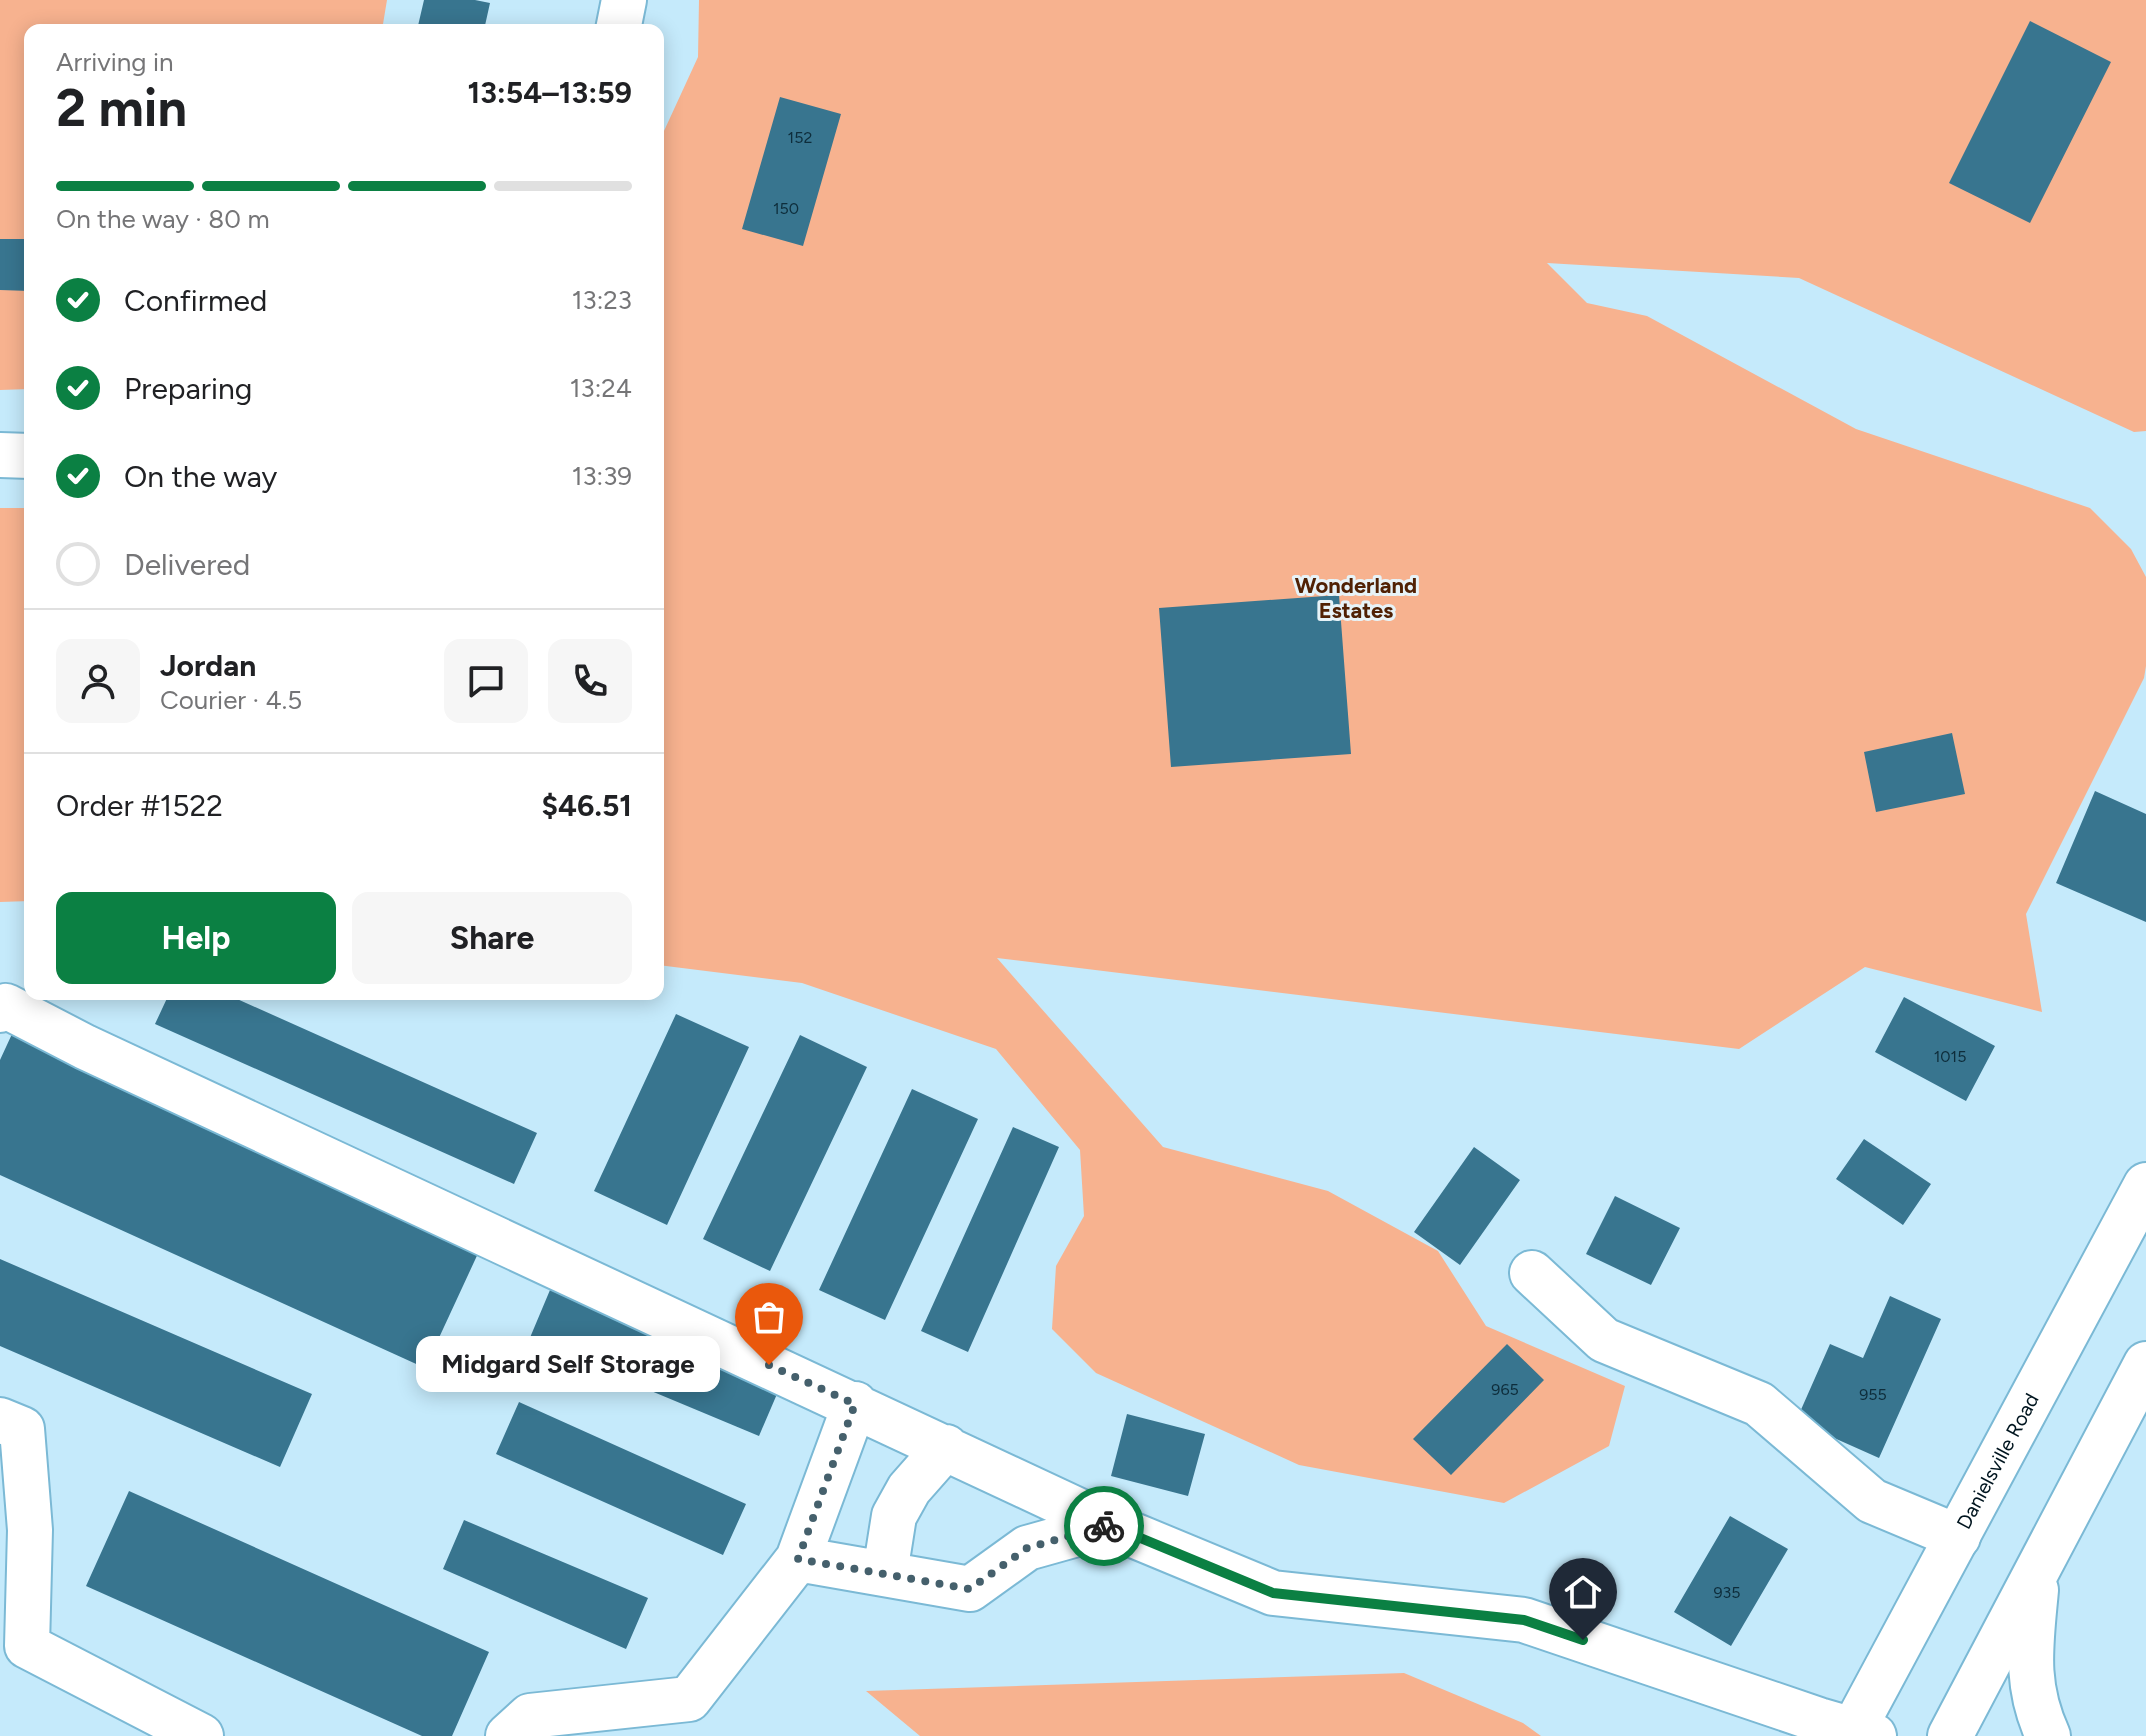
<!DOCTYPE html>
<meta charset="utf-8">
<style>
body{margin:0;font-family:Figtree,sans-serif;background:#f6f6f6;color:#202124;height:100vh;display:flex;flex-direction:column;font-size:30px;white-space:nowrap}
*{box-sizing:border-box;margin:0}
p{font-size:26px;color:#757577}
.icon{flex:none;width:44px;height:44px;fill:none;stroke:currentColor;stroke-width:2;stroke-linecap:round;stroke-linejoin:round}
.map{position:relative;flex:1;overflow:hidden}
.drawer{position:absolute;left:24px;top:24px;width:640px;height:976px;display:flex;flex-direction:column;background:#fff;border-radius:16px;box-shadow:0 4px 20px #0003}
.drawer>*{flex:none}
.pin{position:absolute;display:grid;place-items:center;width:68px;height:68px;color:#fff;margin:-82px -34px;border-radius:50% 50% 50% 0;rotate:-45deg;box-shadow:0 0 8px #0007}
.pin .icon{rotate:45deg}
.courier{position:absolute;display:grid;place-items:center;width:80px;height:80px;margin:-40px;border:6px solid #0b8043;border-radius:50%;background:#fff;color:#222;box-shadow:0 2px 10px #0007}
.bubble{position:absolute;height:56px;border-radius:16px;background:#fff;box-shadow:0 4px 20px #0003;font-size:26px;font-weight:700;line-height:56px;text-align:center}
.summary em{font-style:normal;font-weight:700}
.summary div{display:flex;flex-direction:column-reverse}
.summary{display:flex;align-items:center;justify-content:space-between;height:136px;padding:0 32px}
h1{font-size:52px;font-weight:700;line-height:60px}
.bar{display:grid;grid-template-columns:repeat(4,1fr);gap:12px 8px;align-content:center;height:96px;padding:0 32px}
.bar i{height:10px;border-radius:6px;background:#e0e0e0}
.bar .current{background:#0b8043}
.bar p{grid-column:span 4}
.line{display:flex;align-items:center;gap:20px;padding:0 32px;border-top:2px solid #e0e0e0}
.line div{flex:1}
.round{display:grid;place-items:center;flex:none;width:84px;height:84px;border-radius:16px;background:#f6f6f6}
ol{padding:0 32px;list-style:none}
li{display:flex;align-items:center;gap:24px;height:88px}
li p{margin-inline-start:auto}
li .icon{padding:8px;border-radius:50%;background:#0b8043;color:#fff;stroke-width:4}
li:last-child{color:#757577}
li i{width:44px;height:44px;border:4px solid #e0e0e0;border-radius:50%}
.action{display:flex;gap:16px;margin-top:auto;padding:16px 32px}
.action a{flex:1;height:92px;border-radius:16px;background:#0b8043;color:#fff;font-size:32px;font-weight:700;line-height:92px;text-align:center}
.action a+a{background:#f6f6f6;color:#202124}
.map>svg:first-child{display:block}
.green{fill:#f7b28f}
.building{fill:#38758f}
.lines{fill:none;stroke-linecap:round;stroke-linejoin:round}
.minor-casing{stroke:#7bb9d5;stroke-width:48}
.major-casing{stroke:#7bb9d5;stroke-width:48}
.minor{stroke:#fff;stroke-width:44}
.major{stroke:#fff;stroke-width:44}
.done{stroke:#45606c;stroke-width:8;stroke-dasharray:0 14.4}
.route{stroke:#0b8043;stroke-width:10}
.labels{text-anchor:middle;stroke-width:6;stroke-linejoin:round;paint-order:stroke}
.number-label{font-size:16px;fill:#0e2d3b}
.street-label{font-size:20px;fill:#00151f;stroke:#e7f3f8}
.neighbourhood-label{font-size:22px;font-weight:bold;fill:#502104;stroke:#e7f3f8}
</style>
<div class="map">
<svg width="2146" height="1736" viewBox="0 0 2146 1736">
<rect width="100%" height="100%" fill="#c5eafb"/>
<path class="green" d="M0,0H387L382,30H30V389L0,390Z
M699,0H2146V431L2134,432L1799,278L1547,263L1587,303L1647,316L1856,429L2090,508L2131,549L2146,577V666L2144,678L2026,914L2042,1012L1865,967L1739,1049L997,958L1163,1147L1328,1191L1438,1251L1486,1326L1625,1386L1609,1446L1504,1503L1299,1465L1096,1373L1052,1329L1056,1266L1084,1216L1080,1150L996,1049L802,983L658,965V144L698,57Z
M0,508H30V901L0,902Z
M1404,1673L1523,1723L1541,1736H920L866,1691Z"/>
<path class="building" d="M424,0H475L490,3L484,30H417Z
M2030,21L2111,62L2030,223L1949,183Z
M780,97L841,114L803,246L742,229Z
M0,239H30V291L0,290Z
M1339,595L1351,754L1171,767L1159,608Z
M1952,733L1965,794L1876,812L1864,752Z
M2095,791L2146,814V922L2056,883Z
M169,994H226L537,1133L514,1184L155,1024Z
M1904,997L1995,1046L1966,1101L1875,1052Z
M676,1014L749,1047L667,1225L594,1191Z
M12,1034L481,1247L425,1368L0,1175V1060Z
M800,1035L867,1067L770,1271L703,1239Z
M912,1089L978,1119L885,1320L819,1290Z
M1013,1127L1059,1147L968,1352L921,1331Z
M1864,1139L1931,1184L1903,1225L1836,1179Z
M1474,1147L1520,1180L1460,1265L1414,1232Z
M1615,1196L1680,1228L1651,1285L1586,1254Z
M0,1259L312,1394L280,1467L0,1346Z
M550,1290L780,1387L759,1436L529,1340Z
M1890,1296L1941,1319L1879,1458L1796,1421L1830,1344L1863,1358Z
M1507,1344L1544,1380L1451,1475L1413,1439Z
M519,1402L746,1504L723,1555L496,1454Z
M1127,1414L1205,1434L1188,1496L1111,1476Z
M129,1491L489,1652L452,1736H422L86,1586Z
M1730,1516L1788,1549L1731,1646L1674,1612Z
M464,1520L648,1598L626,1649L443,1569Z"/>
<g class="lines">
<defs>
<path id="minor" d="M618,30L624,0
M0,455L30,456
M0,1010L6,1006L85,1047L1109,1525L1273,1593L1524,1620L1819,1720L1874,1736
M1532,1273L1604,1340L1759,1404L1872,1501L1958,1537
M0,1420L22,1429L30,1530L27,1646L201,1736
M798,1559L970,1589L1027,1548L1109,1525
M885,1573L894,1516L909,1489L946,1447
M508,1736L530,1716L689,1699L798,1559L855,1404"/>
<g id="major">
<path d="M2036,1590C2031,1645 2024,1684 2048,1736"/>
<path id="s1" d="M1850,1736L2146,1185"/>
<path d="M1950,1736L2146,1364"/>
</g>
</defs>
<use href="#minor" class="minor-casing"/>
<use href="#major" class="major-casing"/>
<use href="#minor" class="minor"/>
<use href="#major" class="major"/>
</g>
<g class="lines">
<path class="done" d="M769,1365L855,1404L798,1559L970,1589L1027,1548L1104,1526"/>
<path class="route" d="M1104,1526L1109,1525L1273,1593L1524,1620L1583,1640"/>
</g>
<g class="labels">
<g class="number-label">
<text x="800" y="143">152</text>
<text x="786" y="214">150</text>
<text x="1950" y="1062">1015</text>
<text x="1505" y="1395">965</text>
<text x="1873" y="1400">955</text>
<text x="1727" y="1598">935</text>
</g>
<g class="street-label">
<text dy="7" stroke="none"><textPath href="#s1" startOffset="312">Danielsville Road</textPath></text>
</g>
<g class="neighbourhood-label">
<text x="1356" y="593">Wonderland<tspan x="1356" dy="25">Estates</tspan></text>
</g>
</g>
</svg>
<div class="pin" style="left:769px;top:1365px;background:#ea580c"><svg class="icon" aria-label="bag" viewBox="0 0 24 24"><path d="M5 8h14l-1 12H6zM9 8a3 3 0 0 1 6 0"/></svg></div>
<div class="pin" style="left:1583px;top:1640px;background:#1f2937"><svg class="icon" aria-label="home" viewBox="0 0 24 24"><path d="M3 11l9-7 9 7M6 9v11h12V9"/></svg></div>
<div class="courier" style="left:1104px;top:1526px"><svg class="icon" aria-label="bike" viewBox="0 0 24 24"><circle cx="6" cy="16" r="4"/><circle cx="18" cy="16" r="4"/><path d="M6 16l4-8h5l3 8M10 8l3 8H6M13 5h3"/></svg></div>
<div class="bubble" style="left:416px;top:1336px;width:304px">Midgard Self Storage</div>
<section class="drawer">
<div class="summary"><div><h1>2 min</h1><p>Arriving in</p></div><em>13:54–13:59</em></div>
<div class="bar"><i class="current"></i><i class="current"></i><i class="current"></i><i></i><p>On the way · 80 m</p></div>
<ol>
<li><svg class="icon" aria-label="check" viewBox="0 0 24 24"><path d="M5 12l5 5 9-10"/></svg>Confirmed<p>13:23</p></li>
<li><svg class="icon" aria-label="check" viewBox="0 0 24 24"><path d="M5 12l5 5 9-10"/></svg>Preparing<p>13:24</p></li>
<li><svg class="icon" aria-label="check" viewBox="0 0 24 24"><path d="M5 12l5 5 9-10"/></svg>On the way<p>13:39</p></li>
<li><i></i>Delivered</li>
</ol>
<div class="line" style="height:144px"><a class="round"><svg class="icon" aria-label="person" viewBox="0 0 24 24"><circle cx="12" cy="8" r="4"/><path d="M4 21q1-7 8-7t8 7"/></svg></a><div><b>Jordan</b><p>Courier · 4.5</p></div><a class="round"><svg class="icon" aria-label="chat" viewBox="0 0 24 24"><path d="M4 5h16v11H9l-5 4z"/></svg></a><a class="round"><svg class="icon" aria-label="phone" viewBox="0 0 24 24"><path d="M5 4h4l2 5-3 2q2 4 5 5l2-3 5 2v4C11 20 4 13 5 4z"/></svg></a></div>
<div class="line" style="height:104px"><div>Order #1522</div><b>$46.51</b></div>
<div class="action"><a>Help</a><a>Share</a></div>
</section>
</div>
